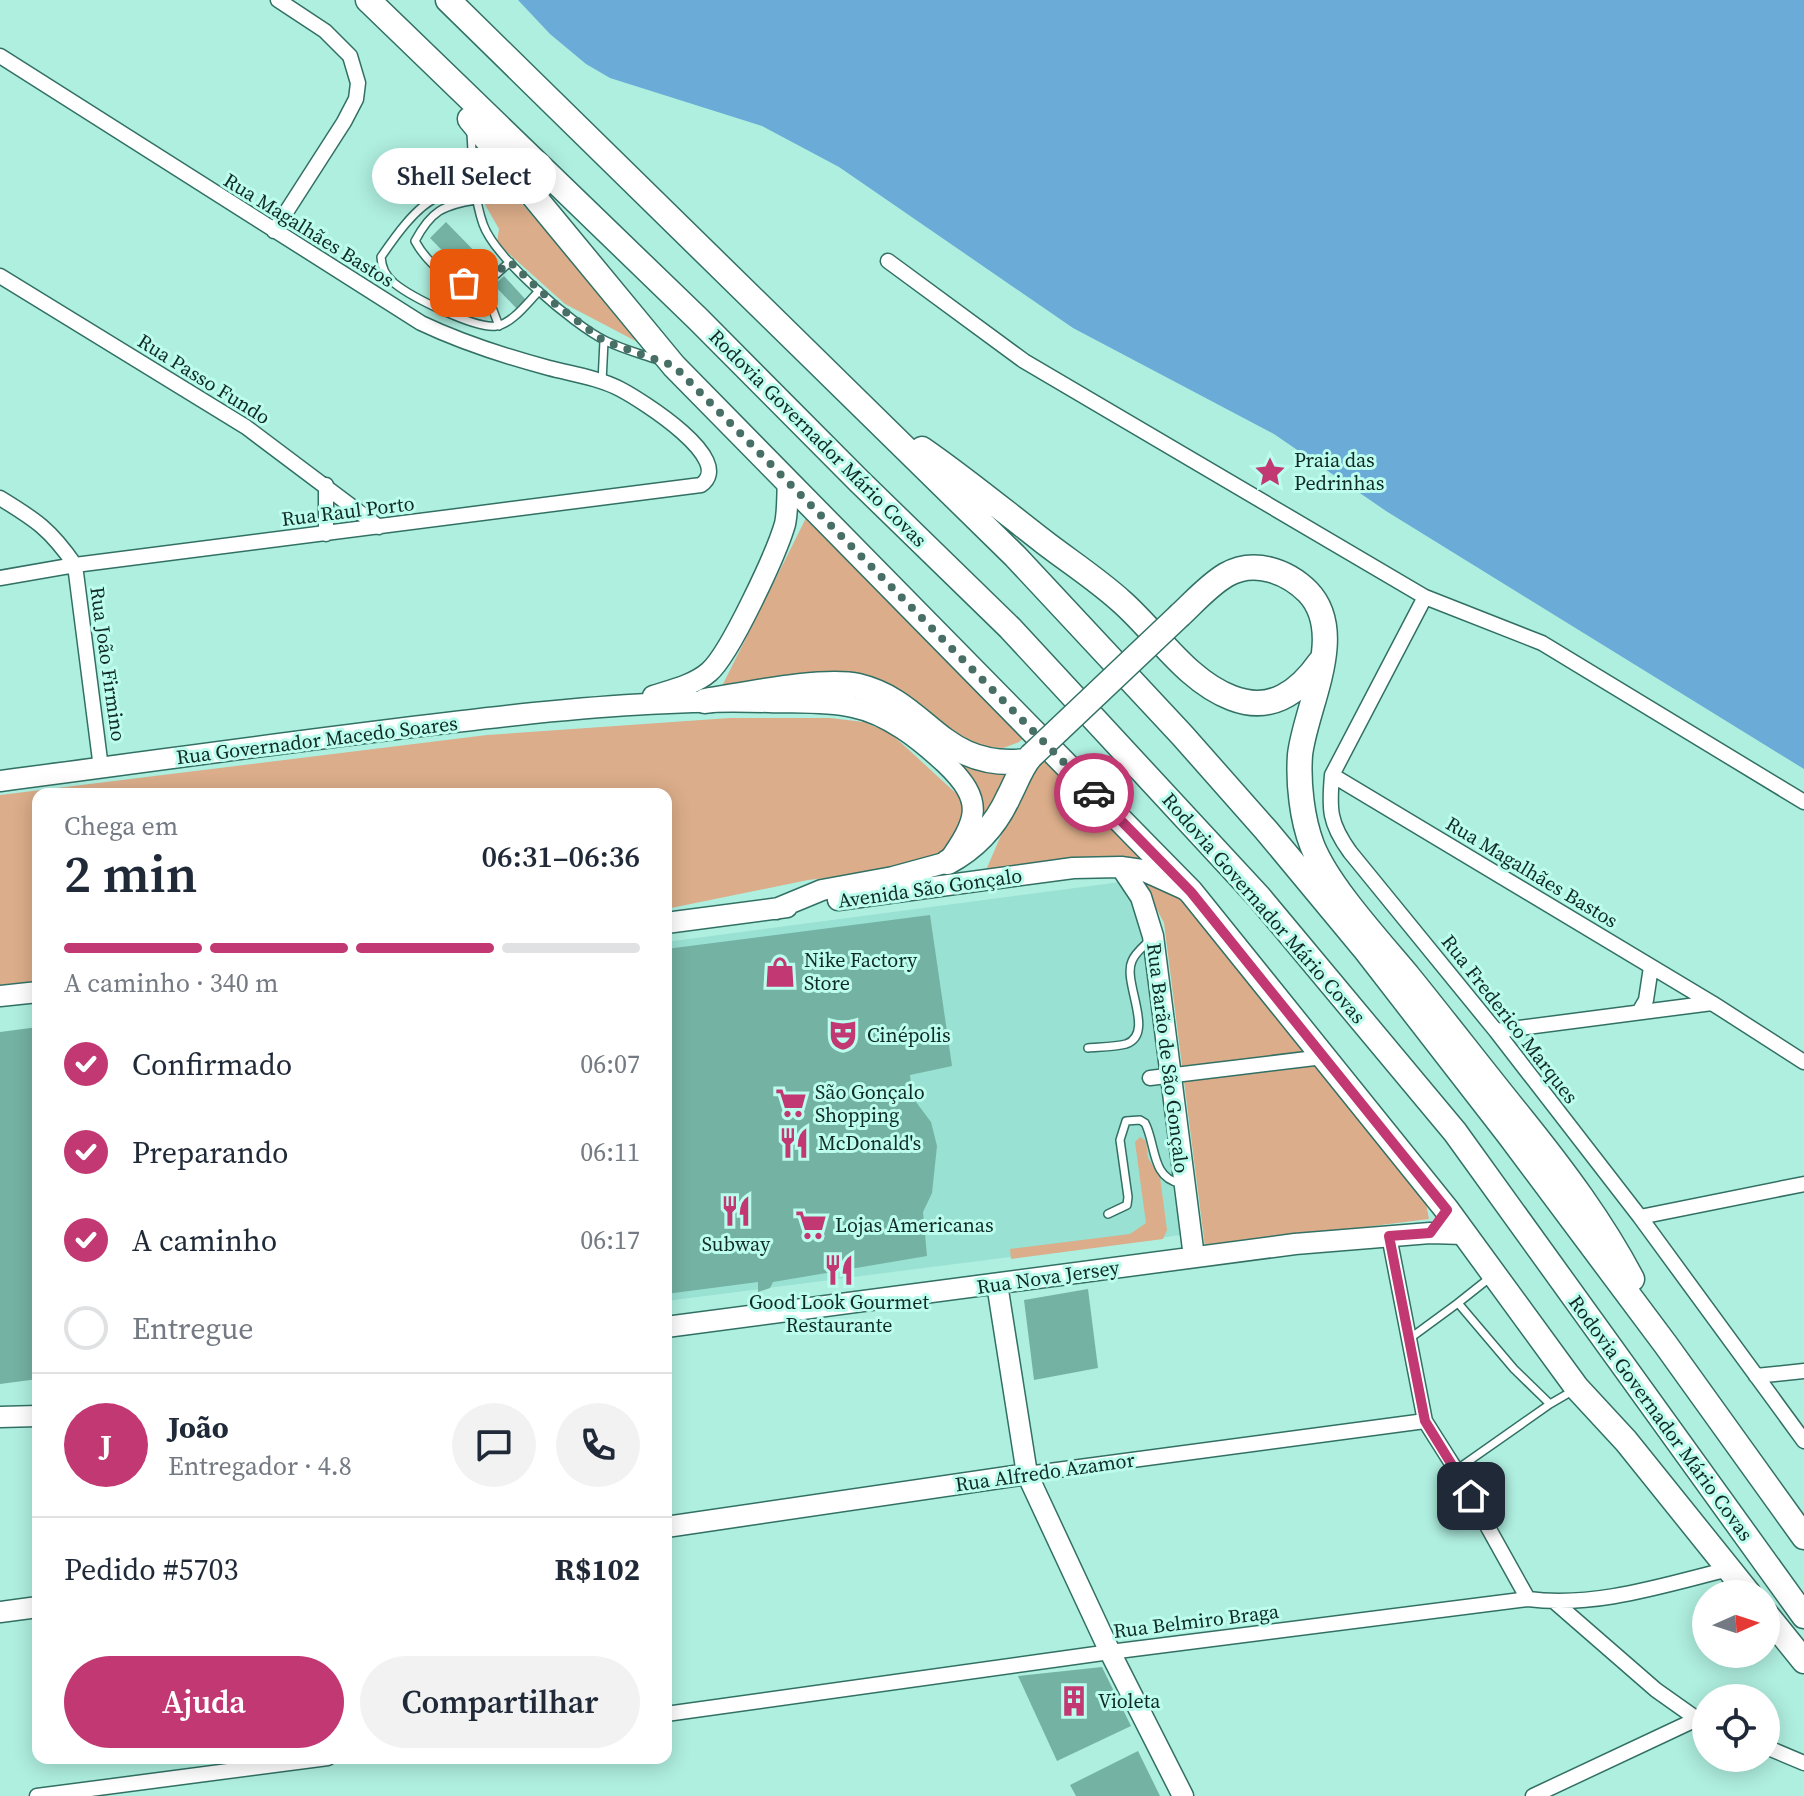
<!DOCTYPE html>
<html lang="pt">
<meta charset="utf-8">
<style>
body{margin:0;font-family:"Source Serif 4",serif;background:#f2f2f3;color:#1f2937;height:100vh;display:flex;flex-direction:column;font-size:30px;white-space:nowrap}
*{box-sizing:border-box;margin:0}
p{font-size:26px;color:#747a83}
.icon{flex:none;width:44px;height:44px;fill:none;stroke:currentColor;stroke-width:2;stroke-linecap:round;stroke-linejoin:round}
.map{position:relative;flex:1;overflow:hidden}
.details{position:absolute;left:32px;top:788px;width:640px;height:976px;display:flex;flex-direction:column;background:#fff;border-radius:16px;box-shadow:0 4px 20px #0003}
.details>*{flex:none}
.needle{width:52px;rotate:87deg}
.tools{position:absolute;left:1692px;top:1580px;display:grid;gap:16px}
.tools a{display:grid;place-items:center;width:88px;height:88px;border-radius:50%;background:#fff;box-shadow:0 4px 20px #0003;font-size:40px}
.pin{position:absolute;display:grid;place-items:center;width:68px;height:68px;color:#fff;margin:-34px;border-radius:16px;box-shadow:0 4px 12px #0006}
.courier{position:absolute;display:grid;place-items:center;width:80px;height:80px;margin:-40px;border:6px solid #c23873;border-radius:50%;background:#fff;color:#222;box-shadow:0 2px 10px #0007}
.bubble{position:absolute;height:56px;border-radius:28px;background:#fff;box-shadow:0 4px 20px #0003;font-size:26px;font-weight:600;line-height:56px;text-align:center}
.overview em{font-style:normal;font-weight:600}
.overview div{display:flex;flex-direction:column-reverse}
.overview{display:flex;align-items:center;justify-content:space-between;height:136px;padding:0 32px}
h1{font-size:52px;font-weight:600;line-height:60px}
.bar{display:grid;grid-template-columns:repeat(4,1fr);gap:12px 8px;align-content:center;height:96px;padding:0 32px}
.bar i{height:10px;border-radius:6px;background:#e0e1e3}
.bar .selected{background:#c23873}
.bar p{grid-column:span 4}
.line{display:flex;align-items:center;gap:20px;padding:0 32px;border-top:2px solid #e0e1e3}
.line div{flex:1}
.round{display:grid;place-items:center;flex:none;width:84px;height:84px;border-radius:42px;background:#f2f2f3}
ol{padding:0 32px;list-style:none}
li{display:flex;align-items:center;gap:24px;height:88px}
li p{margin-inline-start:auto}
li .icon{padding:8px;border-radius:50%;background:#c23873;color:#fff;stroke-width:4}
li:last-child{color:#747a83}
li i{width:44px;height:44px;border:4px solid #e0e1e3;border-radius:50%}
.button{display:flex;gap:16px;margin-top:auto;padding:16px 32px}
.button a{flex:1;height:92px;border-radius:48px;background:#c23873;color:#fff;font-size:32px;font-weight:600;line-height:92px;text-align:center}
.button a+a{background:#f2f2f3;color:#1f2937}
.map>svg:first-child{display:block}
.built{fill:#99e1d2}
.green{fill:#dbad8a}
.water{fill:#6aacd7}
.building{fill:#74b2a4}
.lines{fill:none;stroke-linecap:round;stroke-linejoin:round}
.lane-casing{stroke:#327064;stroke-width:10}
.street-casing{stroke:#327064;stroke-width:17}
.secondary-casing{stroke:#327064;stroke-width:23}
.highway-casing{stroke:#327064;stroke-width:27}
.lane{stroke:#fff;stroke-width:7}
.street{stroke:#fff;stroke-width:14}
.secondary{stroke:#fff;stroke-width:20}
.highway{stroke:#fff;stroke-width:24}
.highway-bridge-casing{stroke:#327064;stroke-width:27;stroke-linecap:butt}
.highway-bridge{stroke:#fff;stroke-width:24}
.done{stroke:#486f66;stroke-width:8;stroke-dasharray:0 14.4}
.route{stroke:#c23873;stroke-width:10}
.labels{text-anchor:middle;stroke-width:6;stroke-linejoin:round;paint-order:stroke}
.street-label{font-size:20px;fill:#102a25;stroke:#bcfdee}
.poi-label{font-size:20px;fill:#102a25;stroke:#bcfdee;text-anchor:start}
</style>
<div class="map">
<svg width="1804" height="1796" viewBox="0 0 1804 1796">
<rect width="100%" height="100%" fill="#afefe0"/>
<path class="built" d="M1136,880L1189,1234L666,1301V942Z"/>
<path class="green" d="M494,172L649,348L565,304L497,243L499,229L483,201Z
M807,516L1027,735L1019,742L1003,748L975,746L871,677L834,672L717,696Z
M730,718H830L864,722L890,733L909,750L960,797L965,814L948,854L878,872L808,880L666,909V794H38V983L0,988V795L487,735Z
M948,755L1013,768L985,821L981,817C981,784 975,774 948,755Z
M1044,757L1152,864L1119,858L1087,857L986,870L1025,780Z
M1142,881L1185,899L1425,1198L1429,1219L1205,1247L1164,923Z
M1140,1137L1146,1141L1148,1158L1160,1177L1167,1230L1163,1239L1011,1259L1010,1249L1130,1234L1146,1223L1135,1142Z"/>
<path class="water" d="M518,0H1804V769L1386,511L1274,434L1073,328L839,167L762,126L610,78L586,64L550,34Z"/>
<path class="building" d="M446,222L485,262L469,278L430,238Z
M504,276L526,300L517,309L494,285Z
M930,915L952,1066L910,1075L913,1098L931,1122L937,1146L932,1193L923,1212L927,1256L773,1282L770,1288L758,1292V1282L666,1294V949Z
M38,1027V1379L0,1384V1032Z
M1088,1289L1098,1368L1034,1380L1024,1300Z
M1102,1667L1131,1726L1057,1761L1018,1676Z
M1138,1751L1160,1796H1076L1070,1785Z"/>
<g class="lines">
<defs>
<path id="lane" d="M471,133C473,164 473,195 483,224C495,258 573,325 606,341C622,349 641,354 658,360
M475,189C463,192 449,193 438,197C416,206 394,238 381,257C382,268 385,275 394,283C411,297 475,329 496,326C512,324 528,302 539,291
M476,200C443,205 431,211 415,241C426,261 458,294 484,283C493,279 502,268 510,262
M483,284L499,326
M602,382L604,341
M1088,1048C1100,1047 1115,1047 1126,1044C1156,1034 1122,982 1132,961C1135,953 1143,947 1149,941
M1108,1214L1127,1205L1128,1197L1120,1140L1126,1121L1140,1120L1145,1123C1156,1144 1151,1178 1180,1183
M1492,1276L1458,1303L1514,1369L1550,1404L1574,1390
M1409,1339L1458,1303
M1456,1470L1550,1404"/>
<path id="street" d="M0,56L421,323C463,343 504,356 549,368C572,374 599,378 620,389C641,400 737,460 701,485L75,565L0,578
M274,231L344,122L356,99L358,83L350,56L325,31L278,0
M888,261L1024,361L1425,597L1542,643L1804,802
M0,276L246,427L379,527
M0,498C36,520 50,529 75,565L101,768
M326,534V485
M1425,597L1332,775C1329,809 1329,823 1350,852L1496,1031L1640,1217L1804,1441
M1332,775L1712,1003L1804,1062
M1639,1012L1646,1000L1651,967
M1496,1031L1712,1003
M1150,1078L1323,1057
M1640,1217L1804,1184
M1389,1236L1425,1421L1456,1470L1528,1599
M1756,1376L1804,1371
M1027,1474L1425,1421
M1556,1603L1656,1690L1697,1719L1706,1723
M666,1714L1110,1652L1528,1599C1595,1608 1664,1585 1729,1569
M1766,1747L1804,1763
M37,1796L328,1758
M1533,1796L1697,1719"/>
<path id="secondary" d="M653,696C672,690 694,685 709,672C730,654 777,552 785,524C788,510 787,495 788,481
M0,781C178,758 355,732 534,713C615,705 687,700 769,702C797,703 826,701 853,707C888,714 920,740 945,763C986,802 977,820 948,862L893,877L822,890L776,909
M1121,867L1141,897L1153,936L1194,1257
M838,900L1073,868L1121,867L1142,870L1184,889
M666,923L787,907
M0,996L38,992
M997,1284L1027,1474L1110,1652L1183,1796
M666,1327L1295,1244L1430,1233L1464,1234
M0,1417L38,1416
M666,1527L1027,1474
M0,1612L38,1607"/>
<path id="highway" d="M368,0L698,319L859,481L1010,628L1259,897L1455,1132L1804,1616
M448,0L1015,556L1182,735L1266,830L1364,948L1509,1135L1666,1345L1804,1537
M470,119L674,366L1191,892L1447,1210L1577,1388L1626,1441L1749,1594
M922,449C964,478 1004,511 1044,542C1070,562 1098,580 1122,602C1157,633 1187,681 1232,698C1271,713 1299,692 1320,662
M1180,615C1194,602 1209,585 1226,575C1254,559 1287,571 1308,592C1348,634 1305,708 1300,755C1298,783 1302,819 1312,845C1328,886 1380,942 1409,977C1447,1024 1484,1072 1522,1119C1563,1170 1602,1222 1632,1279
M705,701C744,695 823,678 858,686C929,703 939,771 1027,761
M948,862C976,847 996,825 1009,796C1016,783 1021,767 1031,756
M1766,1614L1804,1661"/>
</defs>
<use href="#lane" class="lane-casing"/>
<use href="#street" class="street-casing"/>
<use href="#secondary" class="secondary-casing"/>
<use href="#highway" class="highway-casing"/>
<use href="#lane" class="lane"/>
<use href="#street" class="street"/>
<use href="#secondary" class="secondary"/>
<use href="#highway" class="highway"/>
<defs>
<path id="highway-bridge" d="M1031,756L1180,615"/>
</defs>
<use href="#highway-bridge" class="highway-bridge-casing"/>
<use href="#highway-bridge" class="highway-bridge"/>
</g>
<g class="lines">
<path class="done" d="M464,283L483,284L510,262L551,301L604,341L674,366L1094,793"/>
<path class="route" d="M1094,793L1191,892L1447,1210L1430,1233L1389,1236L1425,1421L1471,1496"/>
</g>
<defs>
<symbol id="sight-bare" viewBox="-9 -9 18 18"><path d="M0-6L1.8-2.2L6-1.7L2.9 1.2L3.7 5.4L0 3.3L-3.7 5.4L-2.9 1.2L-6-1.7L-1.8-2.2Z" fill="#c23873" stroke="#bcfdee" stroke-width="2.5" paint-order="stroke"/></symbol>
<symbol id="shop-bare" viewBox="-9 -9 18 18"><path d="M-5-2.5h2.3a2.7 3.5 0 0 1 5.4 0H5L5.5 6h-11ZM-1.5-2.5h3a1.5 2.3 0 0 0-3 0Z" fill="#c23873" stroke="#bcfdee" stroke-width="2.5" paint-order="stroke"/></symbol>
<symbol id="theatre-bare" viewBox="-9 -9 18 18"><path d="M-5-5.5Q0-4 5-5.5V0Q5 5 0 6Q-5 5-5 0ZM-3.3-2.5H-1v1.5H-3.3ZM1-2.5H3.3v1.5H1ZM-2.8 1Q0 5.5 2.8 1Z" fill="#c23873" stroke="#bcfdee" stroke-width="2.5" paint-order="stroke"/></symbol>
<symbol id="supermarket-bare" viewBox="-9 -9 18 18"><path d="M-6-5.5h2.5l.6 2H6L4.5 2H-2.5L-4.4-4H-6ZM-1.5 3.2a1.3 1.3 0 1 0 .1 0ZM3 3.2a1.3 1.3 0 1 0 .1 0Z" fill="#c23873" stroke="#bcfdee" stroke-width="2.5" paint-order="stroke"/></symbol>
<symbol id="restaurant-bare" viewBox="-9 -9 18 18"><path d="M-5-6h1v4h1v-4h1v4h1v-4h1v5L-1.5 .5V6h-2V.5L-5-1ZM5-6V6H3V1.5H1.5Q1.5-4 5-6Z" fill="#c23873" stroke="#bcfdee" stroke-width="2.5" paint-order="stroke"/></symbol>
<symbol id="building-bare" viewBox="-9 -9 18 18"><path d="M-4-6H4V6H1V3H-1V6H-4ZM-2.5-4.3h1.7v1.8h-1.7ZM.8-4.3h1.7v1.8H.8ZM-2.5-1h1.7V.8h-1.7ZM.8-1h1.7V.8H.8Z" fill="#c23873" stroke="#bcfdee" stroke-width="2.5" paint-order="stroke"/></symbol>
</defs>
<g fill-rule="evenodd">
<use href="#sight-bare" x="1248" y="450" width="44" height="44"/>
<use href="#shop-bare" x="758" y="950" width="44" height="44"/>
<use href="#theatre-bare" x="821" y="1013" width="44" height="44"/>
<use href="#supermarket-bare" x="769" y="1081" width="44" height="44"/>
<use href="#restaurant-bare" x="772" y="1121" width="44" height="44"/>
<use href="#restaurant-bare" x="714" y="1189" width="44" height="44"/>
<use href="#supermarket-bare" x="789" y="1203" width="44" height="44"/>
<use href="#restaurant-bare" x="817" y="1248" width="44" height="44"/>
<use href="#building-bare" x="1052" y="1679" width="44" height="44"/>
</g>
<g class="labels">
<g class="street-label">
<text transform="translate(309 230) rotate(32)" y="7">Rua Magalhães Bastos</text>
<text transform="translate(204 379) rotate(32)" y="7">Rua Passo Fundo</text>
<text transform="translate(818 438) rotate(45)" y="7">Rodovia Governador Mário Covas</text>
<text transform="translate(348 511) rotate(-7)" y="7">Rua Raul Porto</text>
<text transform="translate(108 664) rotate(82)" y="7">Rua João Firmino</text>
<text transform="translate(317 740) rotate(-7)" y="7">Rua Governador Macedo Soares</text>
<text transform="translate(1532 872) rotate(31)" y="7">Rua Magalhães Bastos</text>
<text transform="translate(930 888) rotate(-8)" y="7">Avenida São Gonçalo</text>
<text transform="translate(1264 908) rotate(49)" y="7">Rodovia Governador Mário Covas</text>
<text transform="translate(1510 1019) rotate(52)" y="7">Rua Frederico Marques</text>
<text transform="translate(1168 1058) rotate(83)" y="7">Rua Barão de São Gonçalo</text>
<text transform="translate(1048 1277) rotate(-8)" y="7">Rua Nova Jersey</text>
<text transform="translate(1661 1418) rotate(54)" y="7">Rodovia Governador Mário Covas</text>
<text transform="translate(1045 1472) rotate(-8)" y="7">Rua Alfredo Azamor</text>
<text transform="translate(1196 1621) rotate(-7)" y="7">Rua Belmiro Braga</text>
</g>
<g class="poi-label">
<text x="1294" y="467">Praia das<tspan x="1294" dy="23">Pedrinhas</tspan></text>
<text x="804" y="967">Nike Factory<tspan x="804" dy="23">Store</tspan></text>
<text x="867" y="1042">Cinépolis</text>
<text x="815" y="1099">São Gonçalo<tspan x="815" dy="23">Shopping</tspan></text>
<text x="818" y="1150">McDonald's</text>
<text x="835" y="1232">Lojas Americanas</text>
<text x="736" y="1251" text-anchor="middle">Subway</text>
<text x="839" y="1309" text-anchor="middle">Good Look Gourmet<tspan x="839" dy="23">Restaurante</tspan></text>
<text x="1098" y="1708">Violeta</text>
</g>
</g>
</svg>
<div class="tools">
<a><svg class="needle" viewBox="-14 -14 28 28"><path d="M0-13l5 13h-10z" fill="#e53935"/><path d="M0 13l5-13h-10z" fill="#747a83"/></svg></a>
<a><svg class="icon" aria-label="locate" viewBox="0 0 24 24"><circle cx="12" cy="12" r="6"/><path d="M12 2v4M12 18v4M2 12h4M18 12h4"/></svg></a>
</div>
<div class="pin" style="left:464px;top:283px;background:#ea580c"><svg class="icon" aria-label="bag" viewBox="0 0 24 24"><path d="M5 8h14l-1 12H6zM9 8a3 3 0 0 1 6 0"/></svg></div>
<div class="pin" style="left:1471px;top:1496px;background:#1f2937"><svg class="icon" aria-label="home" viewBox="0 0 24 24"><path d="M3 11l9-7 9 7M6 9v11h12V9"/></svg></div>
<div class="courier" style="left:1094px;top:793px"><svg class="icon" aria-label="car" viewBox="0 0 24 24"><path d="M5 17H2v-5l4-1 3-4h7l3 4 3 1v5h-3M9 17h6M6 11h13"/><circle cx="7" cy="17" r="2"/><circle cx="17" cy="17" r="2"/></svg></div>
<div class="bubble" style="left:372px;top:148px;width:184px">Shell Select</div>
<section class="details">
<div class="overview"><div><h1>2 min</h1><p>Chega em</p></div><em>06:31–06:36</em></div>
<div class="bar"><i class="selected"></i><i class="selected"></i><i class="selected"></i><i></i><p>A caminho · 340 m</p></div>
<ol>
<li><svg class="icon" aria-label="check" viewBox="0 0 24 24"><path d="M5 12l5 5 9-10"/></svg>Confirmado<p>06:07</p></li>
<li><svg class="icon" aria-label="check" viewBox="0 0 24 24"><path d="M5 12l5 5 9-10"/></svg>Preparando<p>06:11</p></li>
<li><svg class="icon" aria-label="check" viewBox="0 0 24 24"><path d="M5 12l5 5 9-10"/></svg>A caminho<p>06:17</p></li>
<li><i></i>Entregue</li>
</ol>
<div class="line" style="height:144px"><b class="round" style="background:#c23873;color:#fff">J</b><div><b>João</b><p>Entregador · 4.8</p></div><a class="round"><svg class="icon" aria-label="chat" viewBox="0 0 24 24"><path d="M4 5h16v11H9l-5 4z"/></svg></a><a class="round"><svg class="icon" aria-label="phone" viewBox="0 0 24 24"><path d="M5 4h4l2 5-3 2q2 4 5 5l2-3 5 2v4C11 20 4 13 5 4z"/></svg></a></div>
<div class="line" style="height:104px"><div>Pedido #5703</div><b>R$102</b></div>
<div class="button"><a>Ajuda</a><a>Compartilhar</a></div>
</section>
</div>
